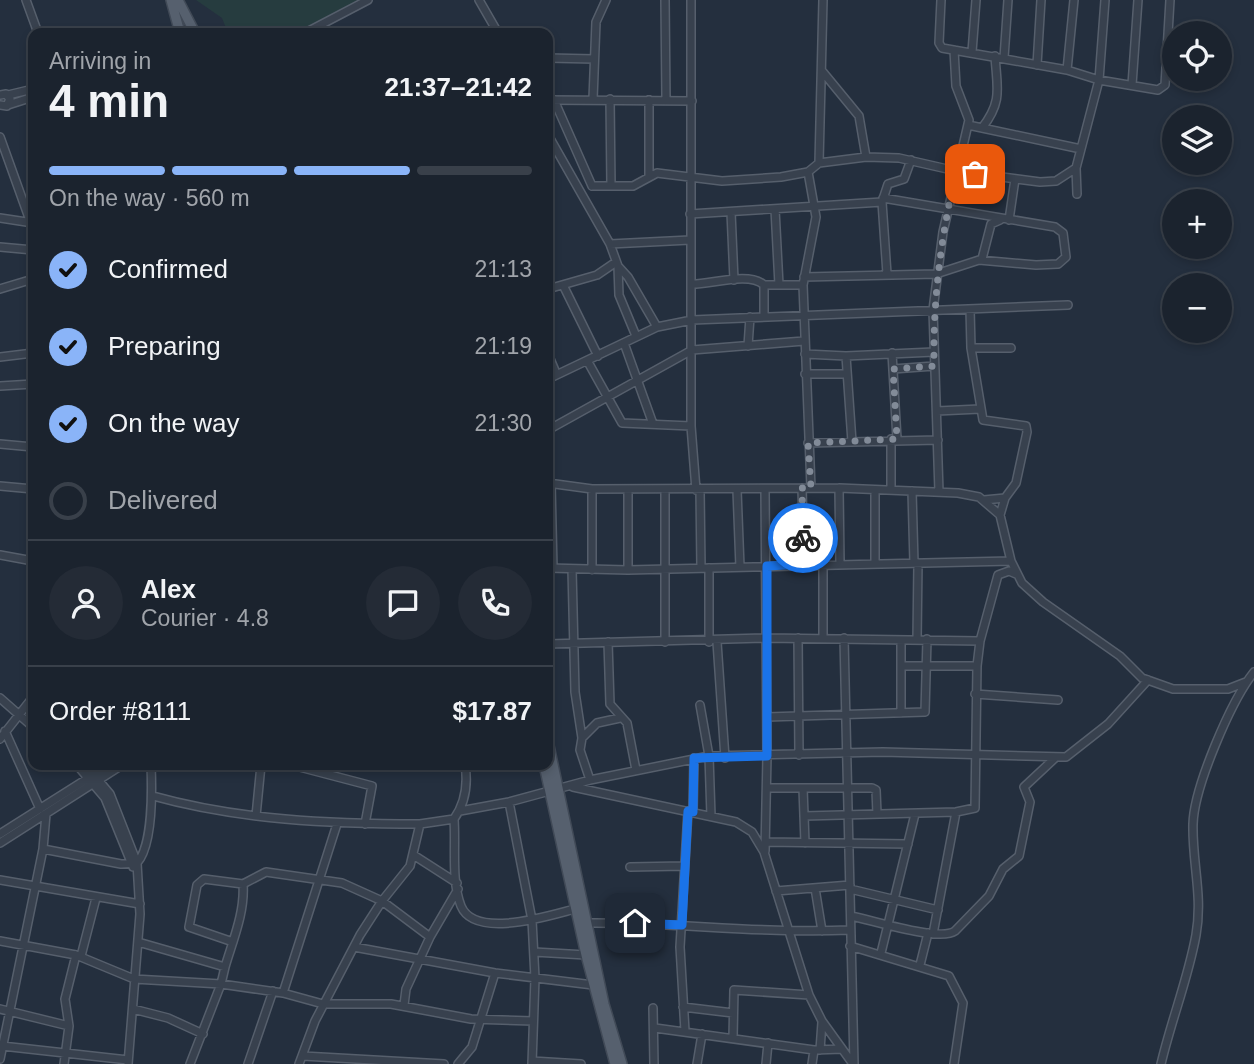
<!DOCTYPE html>
<meta charset="utf-8">
<style>
body{margin:0;font-family:Arial,sans-serif;background:#242b36;color:#f1f3f6;height:100vh;display:flex;flex-direction:column;font-size:26px;white-space:nowrap}
*{box-sizing:border-box;margin:0}
p{font-size:23px;color:#a0a4aa}
.icon{flex:none;width:38px;height:38px;fill:none;stroke:currentColor;stroke-width:2;stroke-linecap:round;stroke-linejoin:round}
.map{position:relative;flex:1;overflow:hidden}
.details{position:absolute;left:28px;top:28px;width:525px;height:742px;display:flex;flex-direction:column;background:#1b232e;border-radius:14px;box-shadow:0 4px 10px #0003,0 0 0 2px #39404a}
.details>*{flex:none}
.controls{position:absolute;left:1162px;top:21px;display:grid;gap:14px}
.controls a{display:grid;place-items:center;width:70px;height:70px;border-radius:50%;background:#1b232e;box-shadow:0 4px 10px #0003,0 0 0 2px #39404a;font-size:35px}
.pin{position:absolute;display:grid;place-items:center;width:60px;height:60px;color:#fff;margin:-30px;border-radius:14px;box-shadow:0 4px 10px #0006}
.courier{position:absolute;display:grid;place-items:center;width:70px;height:70px;margin:-35px;border:5px solid #1a73e8;border-radius:50%;background:#fff;color:#222;box-shadow:0 2px 9px #0007}
.headline em{font-style:normal;font-weight:800}
.headline div{display:flex;flex-direction:column-reverse}
.headline{display:flex;align-items:center;justify-content:space-between;height:119px;padding:0 21px}
h1{font-size:46px;font-weight:800;line-height:52px}
.bar{display:grid;grid-template-columns:repeat(4,1fr);gap:10px 7px;align-content:center;height:84px;padding:0 21px}
.bar i{height:9px;border-radius:5px;background:#39404a}
.bar .current{background:#8ab4f8}
.bar p{grid-column:span 4}
.line{display:flex;align-items:center;gap:18px;padding:0 21px;border-top:2px solid #39404a}
.line div{flex:1}
.round{display:grid;place-items:center;flex:none;width:74px;height:74px;border-radius:37px;background:#242b36}
ol{padding:0 21px;list-style:none}
li{display:flex;align-items:center;gap:21px;height:77px}
li p{margin-inline-start:auto}
li .icon{padding:7px;border-radius:50%;background:#8ab4f8;color:#111;stroke-width:4}
li:last-child{color:#a0a4aa}
li i{width:38px;height:38px;border:4px solid #39404a;border-radius:50%}
.map>svg:first-child{display:block}
.green{fill:#263c3f}
.lines{fill:none;stroke-linecap:round;stroke-linejoin:round}
.minor-casing{stroke:#565f6c;stroke-width:10}
.major-casing{stroke:#414a57;stroke-width:12}
.minor{stroke:#38414e;stroke-width:7}
.major{stroke:#56606e;stroke-width:9}
.done{stroke:#828b98;stroke-width:7;stroke-dasharray:0 12.6}
.route{stroke:#1a73e8;stroke-width:9}
</style>
<div class="map">
<svg width="1254" height="1064" viewBox="0 0 1254 1064">
<rect width="100%" height="100%" fill="#242f3e"/>
<path class="green" d="M196,0H358L295,33H228L222,18Z"/>
<g class="lines">
<defs>
<path id="minor" d="M26,0L38,33
M479,0L498,33
M665,0L666,100
M691,0V426L696,490
M941,0L939,43L942,48L1067,70L1099,80L1076,168L1077,194
M1105,0L1099,80L1158,90L1165,85L1170,0
M305,33L368,0
M972,52L976,0
M548,58L594,59
M1004,58L1008,0
M1037,65L1041,0
M1067,70L1074,0
M822,71L859,116L866,157
M1132,85L1138,0
M0,95L6,94L10,99L7,106L0,105
M8,95L33,89
M593,99L596,22L606,0
M610,99L611,186
M548,100L692,101
M554,100L592,186
M8,105L33,97
M968,125L1081,149
M982,128C1003,101 997,88 995,56
M548,135L610,244L618,266L619,295L636,336
M0,137L33,229
M819,163L823,0
M808,172L816,217L803,285L811,488
M649,175V100
M592,186H633L657,173L722,181L781,177L808,172L819,163L866,157L899,158L956,171L1040,182L1056,181L1076,168
M775,209L779,285
M731,212L734,280
M690,214L882,202
M0,218L33,223
M1009,220L1015,179
M610,244L690,240
M0,247L33,250
M982,259L991,224L1000,220
M618,266L628,277L657,327
M887,274L882,202L888,184L904,179L911,160
M804,277L936,274L979,260L1036,265L1058,264L1066,257L1063,233L1055,227L883,198
M691,284C709,285 749,271 764,285H803
M563,285L598,356
M0,289L33,279
M548,289L597,275L616,262
M970,309L971,348L983,420L1026,426L1027,432L1016,483L1005,498L1000,515
M764,317V285
M624,343L653,424
M748,346L750,317
M971,348H1011
M892,353L897,439
M548,354L556,373
M805,354L846,356L934,352
M846,356L852,442
M0,357L33,353
M588,362L622,423L691,426
M893,369L934,366
M805,374H846
M548,379L657,327L692,320L1068,305
M0,386L33,384
M937,411L980,409
M548,430L692,350L804,341
M891,439V490
M808,443L938,440
M0,444L33,447
M548,483L592,489L839,488L958,493L979,497L1000,515L1011,561L1022,583L1043,602L1120,656L1142,678L1173,689H1228L1246,682
M551,483L553,568
M0,486L33,489
M802,488L804,564
M839,488L840,564
M628,490V570
M665,490V642
M700,490L701,568
M737,490L740,567
M875,490V563
M912,491L914,563
M939,492L933,310L943,232L969,120L956,86L954,50
M984,500L1005,498
M0,555L33,561
M823,564V638
M548,568L628,570L1011,561
M709,568V642
M572,569L575,692L582,738L580,750L590,780
M592,570V489
M798,638L799,755
M844,638L854,1064
M901,640V713
M917,640L918,563
M608,642L610,704L627,723L636,770
M717,642L725,758
M548,644L766,638L980,641
M901,666H977
M975,694L1058,700
M0,698L33,727
M700,705L709,756L711,816
M767,717L925,712L927,639
M5,731L40,809
M582,738L597,723L620,718
M0,739L33,697
M77,765L105,798L133,867
M292,765L372,786L365,824
M84,772L94,775L110,794L137,863L140,914L128,1064
M573,787L736,822L752,832L764,852L809,995L822,1021L853,1064
M767,788H872L876,790L877,814
M803,788L805,843
M153,796C239,820 330,824 420,824
M509,802L532,920L535,978L532,1064
M460,811L509,802L590,780L709,756L883,752L1066,757L1108,724L1148,680
M693,812L694,758
M46,814L43,849L121,864L137,863C153,845 152,789 151,765
M256,816L261,765
M804,816L956,812L975,808L977,666L980,641L998,575L1009,571L1016,574
M454,819C456,846 451,881 461,906C475,940 551,915 575,909
M0,834L109,765
M766,842L908,844
M0,843L122,765
M765,851L767,756L765,489
M415,856L457,883
M630,867L684,866
M0,880L140,904
M243,884L266,872L342,883L382,901L430,937L406,989L404,1005
M815,888L822,931
M850,889L938,910
M776,891L850,885
M851,916C872,920 940,942 955,931L989,896L1003,869L1019,856L1030,802L1024,787L1055,758
M587,923C675,922 762,934 850,930
M933,934L956,812
M430,937L458,889
M0,941L76,955L65,999L69,1026L64,1064
M138,942L225,967C233,940 245,912 243,884L204,879L197,885L189,927L233,942
M850,946L949,976L963,1003L954,1064
M354,947L495,973L593,985
M534,952L586,955
M881,953L915,814
M76,955L134,979L221,984L225,967
M81,956L96,898
M920,965L928,933
M283,993L337,824
M683,1007L733,1013
M653,1008L654,1064
M0,1009L69,1026
M133,1009L168,1018L203,1034
M655,1028L814,1050L842,1049
M685,1031L680,947L688,811
M733,1038L734,990L809,995
M2,1046L128,1060
M820,1050L822,1022
M303,1056L444,1064
M0,1059L43,849
M532,1061L581,1064
M190,1064L221,984L283,993L323,1004H391L471,1019L533,1021
M248,1064L273,991
M299,1064L315,1021L360,935L382,901L410,866L420,824L454,819C466,802 468,784 465,765
M458,1064L472,1047L495,973
M697,1064L702,1034
M766,1064L768,1043
M812,1064L814,1050
M1161,1064C1171,1021 1188,979 1196,935C1203,895 1192,863 1193,824C1194,787 1231,701 1254,672"/>
<path id="major" d="M171,0L180,33
M178,0L195,33
M548,741L604,1004L622,1064
M544,765L586,955L615,1064"/>
</defs>
<use href="#minor" class="minor-casing"/>
<use href="#major" class="major-casing"/>
<use href="#minor" class="minor"/>
<use href="#major" class="major"/>
</g>
<g class="lines">
<path class="done" d="M803,538L802,488H811L808,443L897,439L893,369L934,366C933,296 941,239 956,171L975,174"/>
<path class="route" d="M635,923L682,925L688,811L693,812L694,758L767,756V566L804,564L803,538"/>
</g>
</svg>
<div class="controls">
<a><svg class="icon" aria-label="locate" viewBox="0 0 24 24"><circle cx="12" cy="12" r="6"/><path d="M12 2v4M12 18v4M2 12h4M18 12h4"/></svg></a>
<a><svg class="icon" aria-label="layers" viewBox="0 0 24 24"><path d="M12 4l9 5-9 5-9-5zM3 14l9 5 9-5"/></svg></a>
<a>+</a>
<a>−</a>
</div>
<div class="pin" style="left:975px;top:174px;background:#ea580c"><svg class="icon" aria-label="bag" viewBox="0 0 24 24"><path d="M5 8h14l-1 12H6zM9 8a3 3 0 0 1 6 0"/></svg></div>
<div class="pin" style="left:635px;top:923px;background:#1f2937"><svg class="icon" aria-label="home" viewBox="0 0 24 24"><path d="M3 11l9-7 9 7M6 9v11h12V9"/></svg></div>
<div class="courier" style="left:803px;top:538px"><svg class="icon" aria-label="bike" viewBox="0 0 24 24"><circle cx="6" cy="16" r="4"/><circle cx="18" cy="16" r="4"/><path d="M6 16l4-8h5l3 8M10 8l3 8H6M13 5h3"/></svg></div>
<section class="details">
<div class="headline"><div><h1>4 min</h1><p>Arriving in</p></div><em>21:37–21:42</em></div>
<div class="bar"><i class="current"></i><i class="current"></i><i class="current"></i><i></i><p>On the way · 560 m</p></div>
<ol>
<li><svg class="icon" aria-label="check" viewBox="0 0 24 24"><path d="M5 12l5 5 9-10"/></svg>Confirmed<p>21:13</p></li>
<li><svg class="icon" aria-label="check" viewBox="0 0 24 24"><path d="M5 12l5 5 9-10"/></svg>Preparing<p>21:19</p></li>
<li><svg class="icon" aria-label="check" viewBox="0 0 24 24"><path d="M5 12l5 5 9-10"/></svg>On the way<p>21:30</p></li>
<li><i></i>Delivered</li>
</ol>
<div class="line" style="height:126px"><a class="round"><svg class="icon" aria-label="person" viewBox="0 0 24 24"><circle cx="12" cy="8" r="4"/><path d="M4 21q1-7 8-7t8 7"/></svg></a><div><b>Alex</b><p>Courier · 4.8</p></div><a class="round"><svg class="icon" aria-label="chat" viewBox="0 0 24 24"><path d="M4 5h16v11H9l-5 4z"/></svg></a><a class="round"><svg class="icon" aria-label="phone" viewBox="0 0 24 24"><path d="M5 4h4l2 5-3 2q2 4 5 5l2-3 5 2v4C11 20 4 13 5 4z"/></svg></a></div>
<div class="line" style="height:91px"><div>Order #8111</div><b>$17.87</b></div>
</section>
</div>
